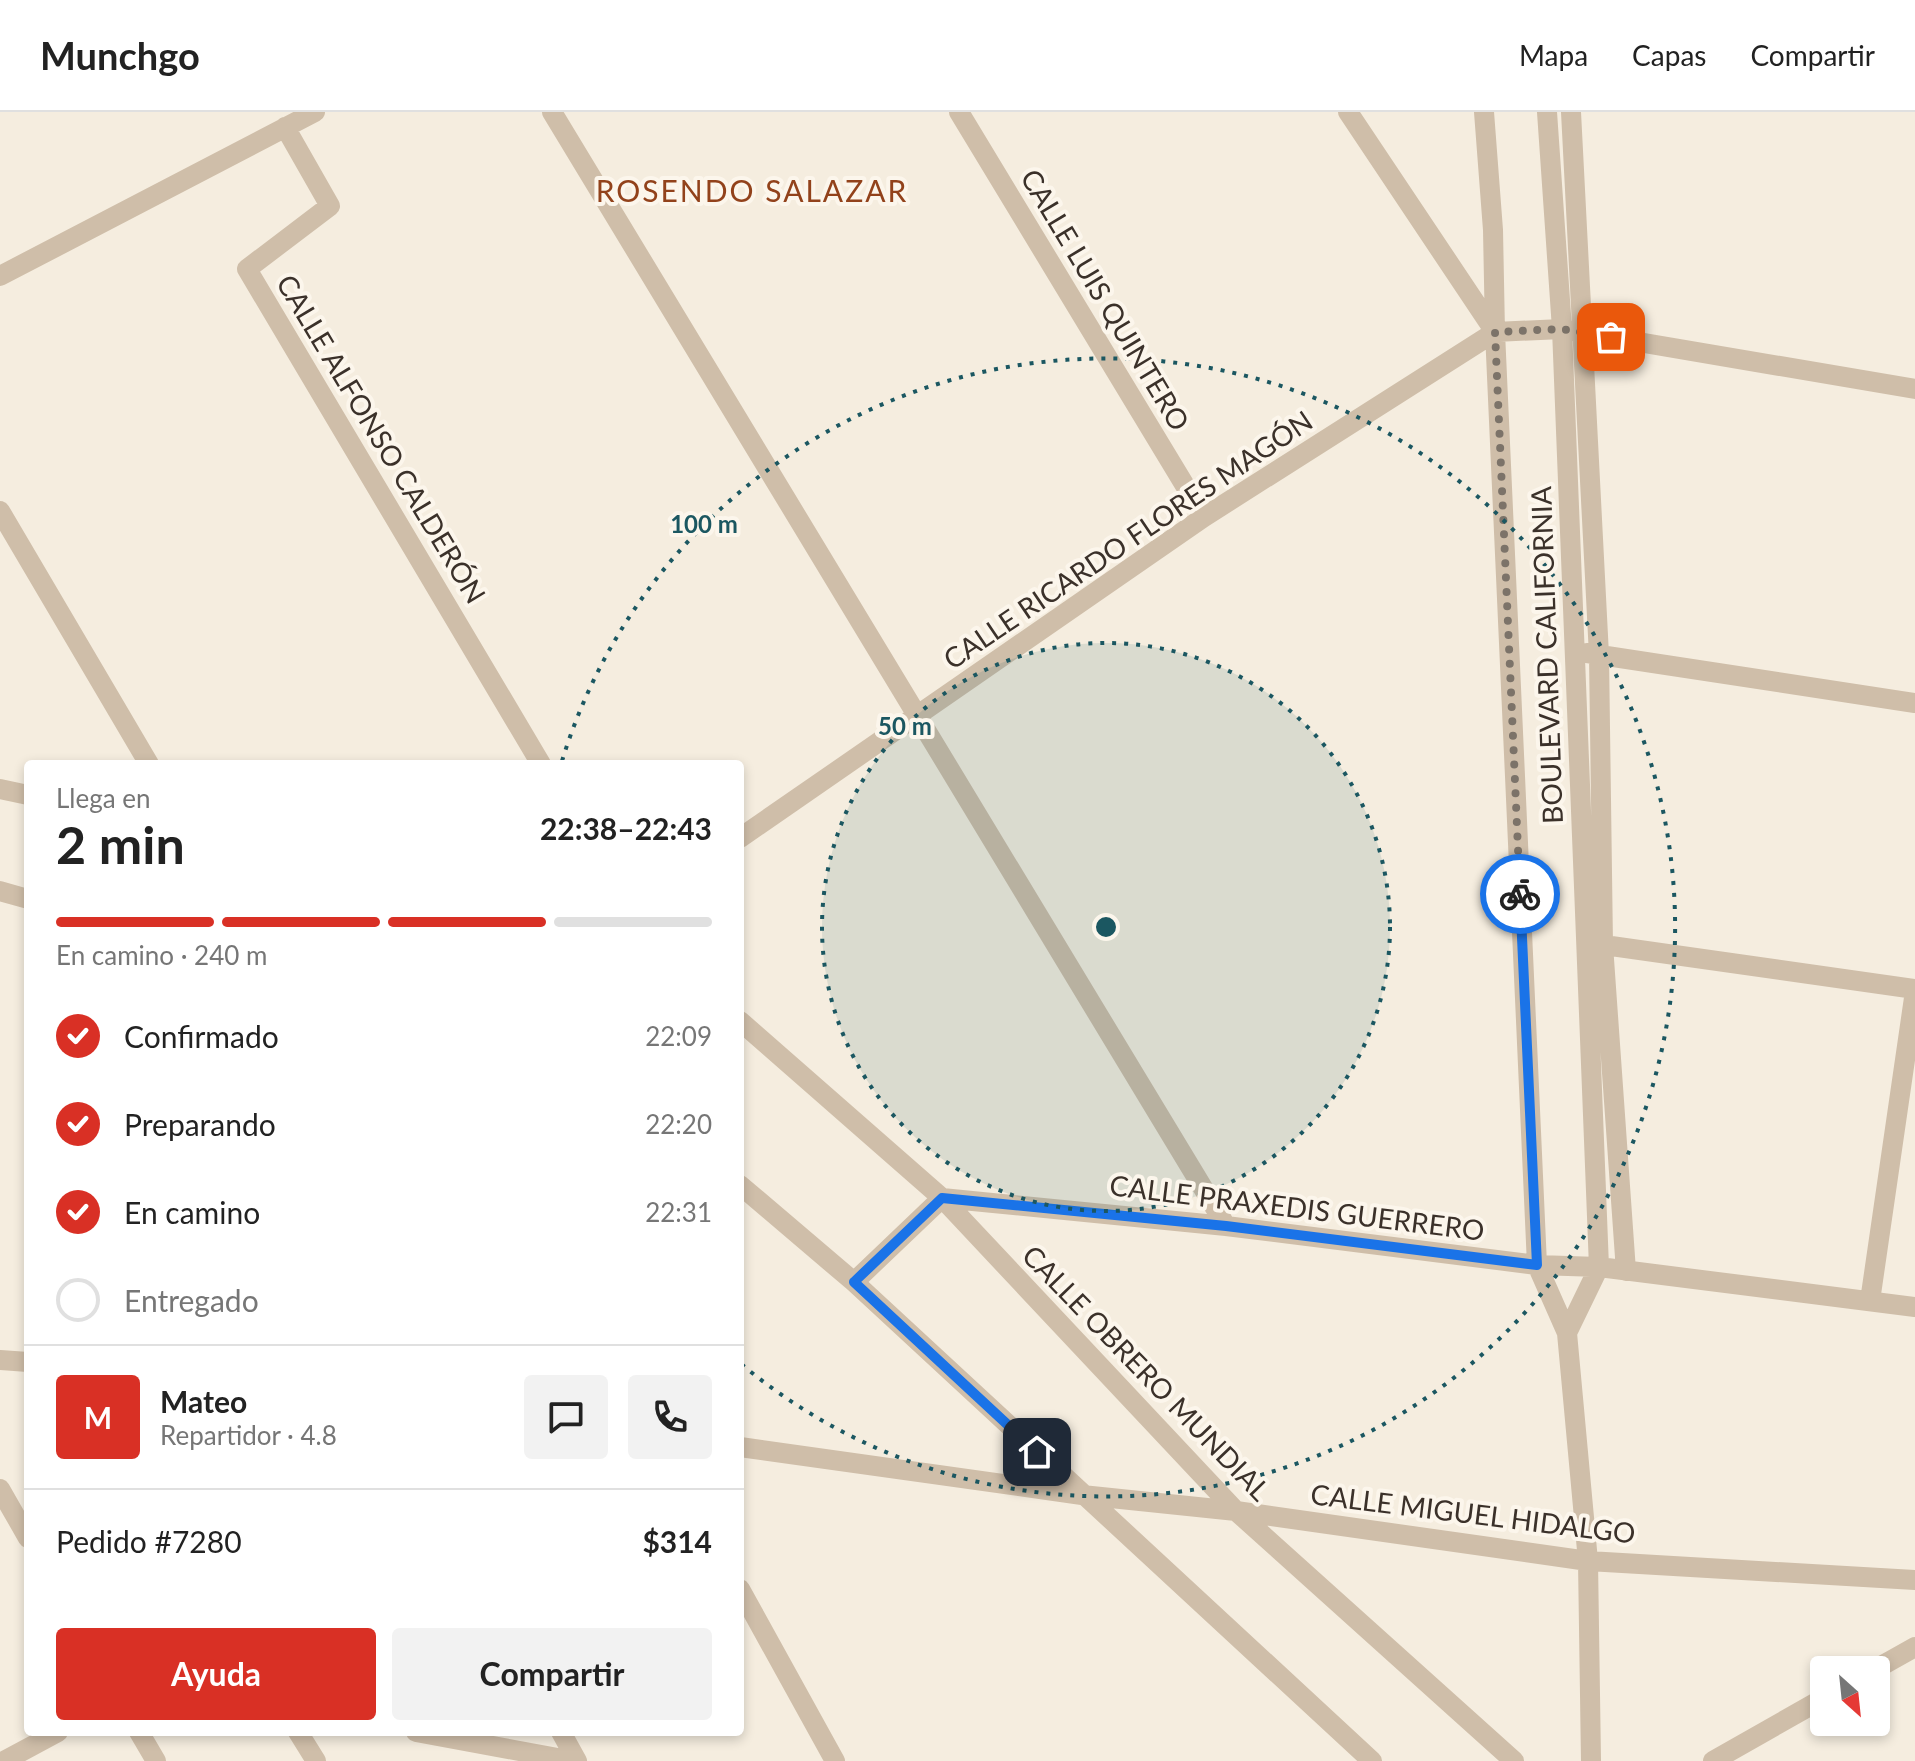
<!DOCTYPE html>
<html lang="es">
<meta charset="utf-8">
<style>
body{margin:0;font-family:Lato,sans-serif;background:#f2f2f2;color:#222;height:100vh;display:flex;flex-direction:column;font-size:30px;white-space:nowrap}
*{box-sizing:border-box;margin:0}
p{font-size:26px;color:#767676}
.icon{flex:none;width:44px;height:44px;fill:none;stroke:currentColor;stroke-width:2;stroke-linecap:round;stroke-linejoin:round}
.map{position:relative;flex:1;overflow:hidden}
.details{position:absolute;left:24px;top:648px;width:720px;height:976px;display:flex;flex-direction:column;background:#fff;border-radius:8px;box-shadow:0 4px 12px #0003}
.details>*{flex:none}
.needle{width:52px;rotate:153deg}
.buttons{position:absolute;left:1810px;top:1544px;display:grid;gap:16px}
.buttons a{display:grid;place-items:center;width:80px;height:80px;border-radius:8px;background:#fff;box-shadow:0 4px 12px #0003;font-size:40px}
.pin{position:absolute;display:grid;place-items:center;width:68px;height:68px;color:#fff;margin:-34px;border-radius:16px;box-shadow:0 4px 12px #0006}
.courier{position:absolute;display:grid;place-items:center;width:80px;height:80px;margin:-40px;border:6px solid #1a73e8;border-radius:50%;background:#fff;color:#222;box-shadow:0 2px 10px #0007}
.head em{font-style:normal;font-weight:700}
.head div{display:flex;flex-direction:column-reverse}
.head{display:flex;align-items:center;justify-content:space-between;height:136px;padding:0 32px}
h1{font-size:52px;font-weight:700;line-height:60px}
.bar{display:grid;grid-template-columns:repeat(4,1fr);gap:12px 8px;align-content:center;height:96px;padding:0 32px}
.bar i{height:10px;border-radius:6px;background:#e0e0e0}
.bar .selected{background:#d93025}
.bar p{grid-column:span 4}
.line{display:flex;align-items:center;gap:20px;padding:0 32px;border-top:2px solid #e0e0e0}
.line div{flex:1}
.round{display:grid;place-items:center;flex:none;width:84px;height:84px;border-radius:8px;background:#f2f2f2}
ol{padding:0 32px;list-style:none}
li{display:flex;align-items:center;gap:24px;height:88px}
li p{margin-inline-start:auto}
li .icon{padding:8px;border-radius:50%;background:#d93025;color:#fff;stroke-width:4}
li:last-child{color:#767676}
li i{width:44px;height:44px;border:4px solid #e0e0e0;border-radius:50%}
.primary-button{display:flex;gap:16px;margin-top:auto;padding:16px 32px}
.primary-button a{flex:1;height:92px;border-radius:8px;background:#d93025;color:#fff;font-size:32px;font-weight:700;line-height:92px;text-align:center}
.primary-button a+a{background:#f2f2f2;color:#222}
header{display:flex;align-items:center;gap:48px;box-sizing:border-box;height:112px;padding:0 40px;background:#fff;border-bottom:2px solid #e0e0e0}
header strong{font-size:38px}
nav{display:flex;gap:44px;margin-inline-start:auto;font-size:28px}
.map>svg:first-child{display:block}
.lines{fill:none;stroke-linecap:round;stroke-linejoin:round}
.minor{stroke:#cfbea9;stroke-width:20}
.done{stroke:#7c7369;stroke-width:8;stroke-dasharray:0 14.4}
.route{stroke:#1a73e8;stroke-width:10}
.ring{fill:none;stroke:#1b5761;stroke-width:4;stroke-dasharray:4 8}
.labels{text-anchor:middle;stroke-width:8;stroke-linejoin:round;paint-order:stroke}
.street-label{font-size:28px;fill:#3b312a;stroke:#fcf6ec}
.neighbourhood-label{font-size:30px;letter-spacing:2px;fill:#92421b;stroke:#fcf6ec}
.centre{fill:#1b5761;stroke:#fcf6ec;stroke-width:4}
.ring-label{font-size:24px;text-anchor:middle;font-weight:bold;fill:#1b5761;stroke:#fcf6ec;stroke-width:8;stroke-linejoin:round;paint-order:stroke}
</style>
<header>
<strong>Munchgo</strong>
<nav><a>Mapa</a><a>Capas</a><a>Compartir</a></nav>
</header>
<div class="map">
<svg width="1915" height="1649" viewBox="0 0 1915 1649">
<rect width="100%" height="100%" fill="#f5eddf"/>
<g class="lines">
<path class="minor" d="M552,0L1226,1114
M959,0L1204,405
M1348,0L1495,220
M1484,0L1493,118L1495,220L1537,1153L1567,1221L1588,1449L1591,1649
M1547,0L1562,217L1599,1155L1567,1221
M1571,0L1599,543L1603,833L1626,1159
M285,15L330,94L247,157L541,652
M0,164L315,0
M0,399L149,652
M1587,541L1915,591
M0,677L28,683
M740,726L1204,405L1495,220L1562,217L1915,277
M0,779L28,787
M1590,831L1915,877
M740,909L942,1086L1236,1399L1514,1649
M740,1073L854,1170L1372,1649
M854,1170L942,1086L1226,1114L1537,1153L1599,1155L1915,1195
M1870,1189L1915,879
M0,1248L28,1250
M740,1335L1082,1383L1236,1399L1588,1449L1915,1468
M0,1377L28,1426
M740,1477L835,1649
M1874,1558L1915,1535
M139,1620L156,1649
M298,1620L316,1649
M416,1620L574,1649
M561,1620L577,1649
M4,1649L58,1620
M1713,1649L1824,1586"/>
</g>
<g class="lines">
<path class="done" d="M1520,782L1495,220L1562,217L1611,225"/>
<path class="route" d="M1037,1340L854,1170L942,1086L1226,1114L1537,1153L1520,782"/>
</g>
<circle cx="1106" cy="815" r="284" fill="#1b5761" fill-opacity=".12"/>
<g class="ring">
<circle cx="1106" cy="815" r="284"/>
<path d="M562 649A569 569 0 1 1 740 1251"/>
</g>
<g class="labels">
<g class="street-label">
<text transform="translate(1105 188) rotate(59)" y="10">CALLE LUIS QUINTERO</text>
<text transform="translate(381 327) rotate(59)" y="10">CALLE ALFONSO CALDERÓN</text>
<text transform="translate(1128 428) rotate(-34)" y="10">CALLE RICARDO FLORES MAGÓN</text>
<text transform="translate(1547 543) rotate(-92)" y="10">BOULEVARD CALIFORNIA</text>
<text transform="translate(1297 1096) rotate(7)" y="10">CALLE PRAXEDIS GUERRERO</text>
<text transform="translate(1146 1261) rotate(46)" y="10">CALLE OBRERO MUNDIAL</text>
<text transform="translate(1473 1402) rotate(7)" y="10">CALLE MIGUEL HIDALGO</text>
</g>
<g class="neighbourhood-label">
<text x="752" y="90">ROSENDO SALAZAR</text>
</g>
</g>
<circle cx="1106" cy="815" r="12" class="centre"/>
<g class="ring-label">
<text x="704" y="421">100 m</text>
<text x="905" y="623">50 m</text>
</g>
</svg>
<div class="buttons">
<a><svg class="needle" viewBox="-14 -14 28 28"><path d="M0-13l5 13h-10z" fill="#e53935"/><path d="M0 13l5-13h-10z" fill="#767676"/></svg></a>
</div>
<div class="pin" style="left:1611px;top:225px;background:#ea580c"><svg class="icon" aria-label="bag" viewBox="0 0 24 24"><path d="M5 8h14l-1 12H6zM9 8a3 3 0 0 1 6 0"/></svg></div>
<div class="pin" style="left:1037px;top:1340px;background:#1f2937"><svg class="icon" aria-label="home" viewBox="0 0 24 24"><path d="M3 11l9-7 9 7M6 9v11h12V9"/></svg></div>
<div class="courier" style="left:1520px;top:782px"><svg class="icon" aria-label="bike" viewBox="0 0 24 24"><circle cx="6" cy="16" r="4"/><circle cx="18" cy="16" r="4"/><path d="M6 16l4-8h5l3 8M10 8l3 8H6M13 5h3"/></svg></div>
<section class="details">
<div class="head"><div><h1>2 min</h1><p>Llega en</p></div><em>22:38–22:43</em></div>
<div class="bar"><i class="selected"></i><i class="selected"></i><i class="selected"></i><i></i><p>En camino · 240 m</p></div>
<ol>
<li><svg class="icon" aria-label="check" viewBox="0 0 24 24"><path d="M5 12l5 5 9-10"/></svg>Confirmado<p>22:09</p></li>
<li><svg class="icon" aria-label="check" viewBox="0 0 24 24"><path d="M5 12l5 5 9-10"/></svg>Preparando<p>22:20</p></li>
<li><svg class="icon" aria-label="check" viewBox="0 0 24 24"><path d="M5 12l5 5 9-10"/></svg>En camino<p>22:31</p></li>
<li><i></i>Entregado</li>
</ol>
<div class="line" style="height:144px"><b class="round" style="background:#d93025;color:#fff">M</b><div><b>Mateo</b><p>Repartidor · 4.8</p></div><a class="round"><svg class="icon" aria-label="chat" viewBox="0 0 24 24"><path d="M4 5h16v11H9l-5 4z"/></svg></a><a class="round"><svg class="icon" aria-label="phone" viewBox="0 0 24 24"><path d="M5 4h4l2 5-3 2q2 4 5 5l2-3 5 2v4C11 20 4 13 5 4z"/></svg></a></div>
<div class="line" style="height:104px"><div>Pedido #7280</div><b>$314</b></div>
<div class="primary-button"><a>Ayuda</a><a>Compartir</a></div>
</section>
</div>
